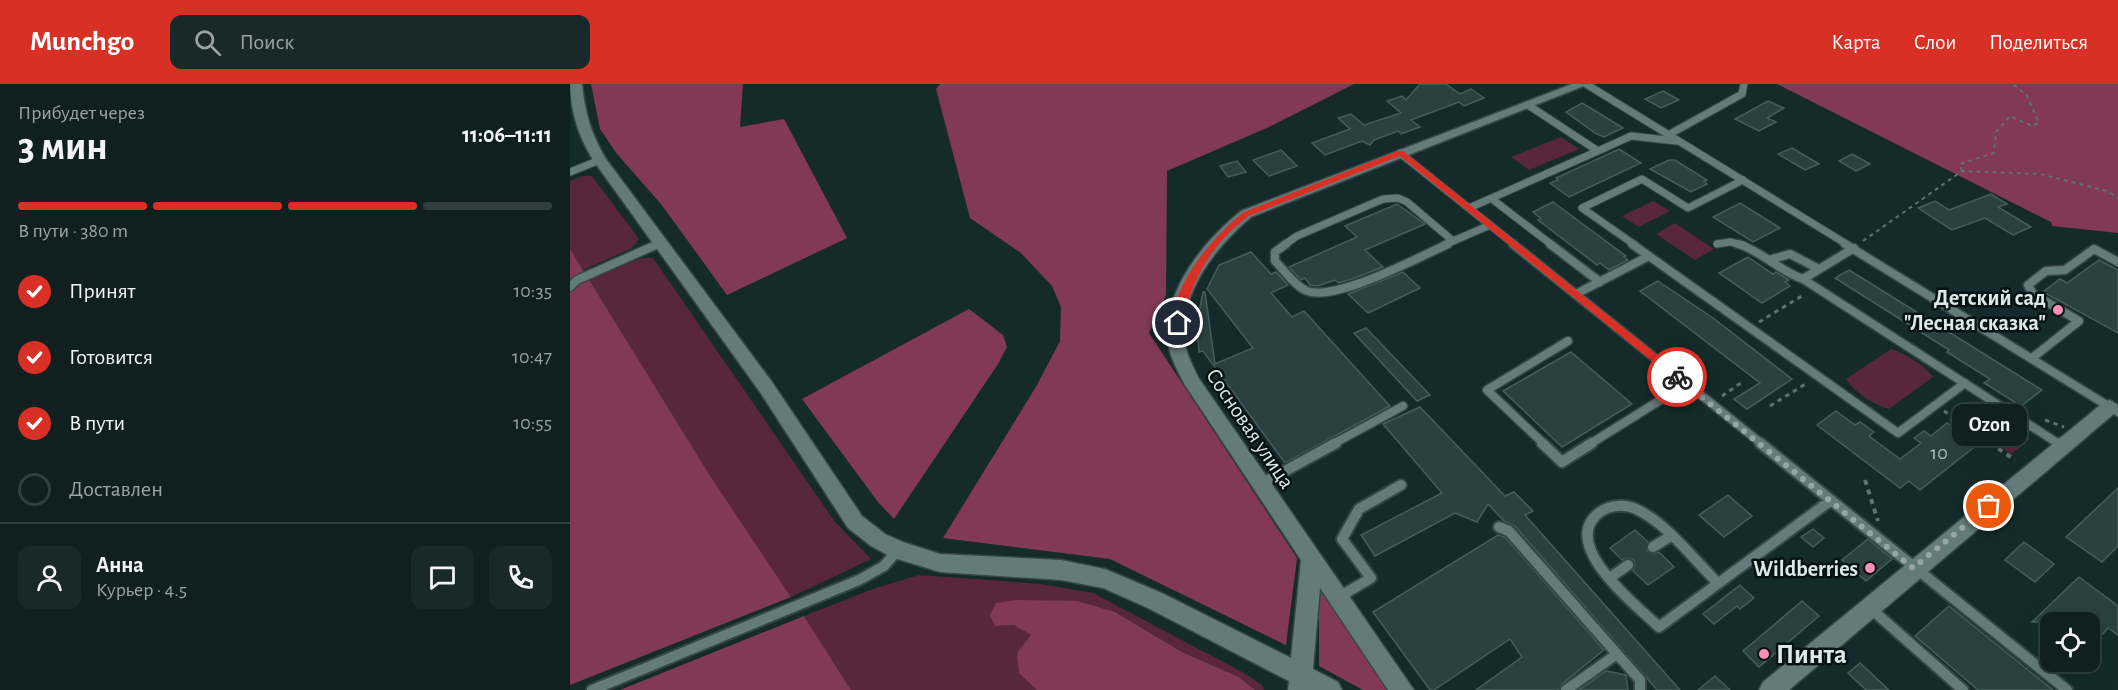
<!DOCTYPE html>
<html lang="ru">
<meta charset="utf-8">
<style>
body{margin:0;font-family:"Alegreya Sans",sans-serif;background:#192829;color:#f1f3f6;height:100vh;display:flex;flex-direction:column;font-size:22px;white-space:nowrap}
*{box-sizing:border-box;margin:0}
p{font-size:20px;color:#9ca3a5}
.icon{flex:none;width:33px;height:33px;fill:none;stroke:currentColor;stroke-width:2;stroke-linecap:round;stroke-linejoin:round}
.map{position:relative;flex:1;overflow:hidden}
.details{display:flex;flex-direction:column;background:#102020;width:570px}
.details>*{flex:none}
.controls{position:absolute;left:1470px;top:528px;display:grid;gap:12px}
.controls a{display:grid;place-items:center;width:60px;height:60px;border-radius:12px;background:#102020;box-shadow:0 6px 24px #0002,0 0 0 2px #303e3e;font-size:30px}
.pin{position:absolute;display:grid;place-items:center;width:51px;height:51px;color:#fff;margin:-26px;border:3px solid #fff;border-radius:50%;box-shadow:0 2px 6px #0007}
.courier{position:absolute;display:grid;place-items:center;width:60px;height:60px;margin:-30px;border:4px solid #d93025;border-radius:50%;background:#fff;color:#222;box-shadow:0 2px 8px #0007}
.bubble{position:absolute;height:42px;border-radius:12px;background:#102020;box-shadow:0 6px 24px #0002,0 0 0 2px #303e3e;font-size:20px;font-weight:700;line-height:42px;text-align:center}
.head em{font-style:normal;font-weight:700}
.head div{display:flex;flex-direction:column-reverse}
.head{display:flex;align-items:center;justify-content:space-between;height:102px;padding:0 18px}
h1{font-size:39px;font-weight:700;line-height:45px}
.bar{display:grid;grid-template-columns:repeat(4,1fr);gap:9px 6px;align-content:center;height:72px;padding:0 18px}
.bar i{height:8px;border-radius:4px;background:#303e3e}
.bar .current{background:#d93025}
.bar p{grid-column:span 4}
.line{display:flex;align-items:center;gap:15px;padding:0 18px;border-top:2px solid #303e3e}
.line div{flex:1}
.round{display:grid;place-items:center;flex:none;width:63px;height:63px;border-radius:12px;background:#192829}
ol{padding:0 18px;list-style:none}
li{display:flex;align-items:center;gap:18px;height:66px}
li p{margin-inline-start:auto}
li .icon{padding:6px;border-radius:50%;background:#d93025;color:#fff;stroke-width:4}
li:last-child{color:#9ca3a5}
li i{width:33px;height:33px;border:3px solid #303e3e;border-radius:50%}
header{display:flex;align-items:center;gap:36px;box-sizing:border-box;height:84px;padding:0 30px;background:#d93025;color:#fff}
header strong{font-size:28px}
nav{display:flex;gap:33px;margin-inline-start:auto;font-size:21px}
.search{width:420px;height:54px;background:#192829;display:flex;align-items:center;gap:15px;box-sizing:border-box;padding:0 21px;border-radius:12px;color:#9ca3a5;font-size:22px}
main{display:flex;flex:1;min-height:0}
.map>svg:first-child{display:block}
.green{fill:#59273d}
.forest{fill:#823959}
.building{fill:#2b4141;stroke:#465d5d;stroke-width:1.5}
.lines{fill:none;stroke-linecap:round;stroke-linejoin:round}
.service-far2-casing{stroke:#364647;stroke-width:9}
.service-far1-casing{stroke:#364647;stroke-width:11}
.service-casing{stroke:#364647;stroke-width:14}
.minor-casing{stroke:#364647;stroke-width:3}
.path-far2{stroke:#5f7272;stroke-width:2;stroke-dasharray:4 4;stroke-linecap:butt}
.path-far1{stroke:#5f7272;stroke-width:3;stroke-dasharray:4.5 4.5;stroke-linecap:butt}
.path{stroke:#5f7272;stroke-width:4;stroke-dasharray:5 5;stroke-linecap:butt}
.service-far2{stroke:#647b7b;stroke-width:7}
.service-far1{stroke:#647b7b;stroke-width:8}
.service{stroke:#647b7b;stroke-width:10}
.minor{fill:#647b7b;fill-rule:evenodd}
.route{fill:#d93025}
.done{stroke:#96a6a6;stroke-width:6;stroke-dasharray:0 10.8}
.poi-dot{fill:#fe8ebd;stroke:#081111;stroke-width:2}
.labels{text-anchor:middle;stroke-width:5;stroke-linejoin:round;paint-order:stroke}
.number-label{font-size:20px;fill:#b0bfbf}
.poi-label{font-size:22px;font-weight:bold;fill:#dce9e9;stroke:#081111;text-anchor:end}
.street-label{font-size:22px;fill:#dce9e9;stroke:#081111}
.near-poi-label{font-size:27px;font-weight:bold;fill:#dce9e9;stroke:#081111;text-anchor:start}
</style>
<header>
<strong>Munchgo</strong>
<div class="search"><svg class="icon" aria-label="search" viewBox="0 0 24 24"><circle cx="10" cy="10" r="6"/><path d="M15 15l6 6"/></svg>Поиск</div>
<nav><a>Карта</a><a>Слои</a><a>Поделиться</a></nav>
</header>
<main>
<section class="details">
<div class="head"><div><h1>3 мин</h1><p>Прибудет через</p></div><em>11:06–11:11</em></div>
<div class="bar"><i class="current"></i><i class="current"></i><i class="current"></i><i></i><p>В пути · 380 m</p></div>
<ol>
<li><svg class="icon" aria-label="check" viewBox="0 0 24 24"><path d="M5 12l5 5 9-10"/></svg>Принят<p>10:35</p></li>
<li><svg class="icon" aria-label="check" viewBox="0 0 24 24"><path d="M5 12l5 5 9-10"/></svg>Готовится<p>10:47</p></li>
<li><svg class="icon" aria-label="check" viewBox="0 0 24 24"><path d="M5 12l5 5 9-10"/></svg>В пути<p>10:55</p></li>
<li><i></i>Доставлен</li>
</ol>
<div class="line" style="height:108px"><a class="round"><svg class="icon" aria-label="person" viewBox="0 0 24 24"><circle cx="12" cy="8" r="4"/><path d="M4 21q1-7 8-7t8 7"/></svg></a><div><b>Анна</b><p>Курьер · 4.5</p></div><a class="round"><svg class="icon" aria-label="chat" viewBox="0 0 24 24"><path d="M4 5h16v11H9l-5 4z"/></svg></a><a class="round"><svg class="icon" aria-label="phone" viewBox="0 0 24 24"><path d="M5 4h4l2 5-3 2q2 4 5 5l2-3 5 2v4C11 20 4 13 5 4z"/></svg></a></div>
</section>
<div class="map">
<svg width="1548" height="606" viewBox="0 0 1548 606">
<rect width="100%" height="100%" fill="#152b2b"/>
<path class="green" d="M991,53L1009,65L959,86L941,73Z
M13,92H22L69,155L62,164L13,186L0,165V97Z
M1083,117L1100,127L1069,143L1052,132Z
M1105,139L1144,165L1125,176L1086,150Z
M71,174H83L265,438L301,475L221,513L139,390L19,196Z
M1321,265C1336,270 1353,280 1363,293L1319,325C1303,320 1286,310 1276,295Z
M1413,323L1460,355L1441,370L1393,337Z
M349,491L471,500L523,509L676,590L692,601L694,606H685L669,593L612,568L545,528L508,517L425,542L444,541L461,551L467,606H281L234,532L303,505Z"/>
<path class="forest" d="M21,0H173L170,43L214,35L277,154L157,211L91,120L47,70L30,45Z
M370,0H784L699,43L597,87L596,211L579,249L727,474L716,561L540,475L373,454L467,301L490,257L491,223L482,202L451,169L400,134L366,5Z
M1207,0H1548V149L1482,142L1481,138Z
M0,165L139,390L221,513L0,601Z
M399,225L433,251L437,263L428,280L324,435L308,418L232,315Z
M749,495L823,606H793L749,582Z
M446,516L508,517L545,528L612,568L669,593L685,606H467L449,589L447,569L461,551L444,541L425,542L420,531L426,519Z
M234,532L281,606H50Z"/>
<path class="building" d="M850,0H876L890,10L901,5L914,14L894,22L889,18L841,36L850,43L831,50L828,47L804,56L800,61L792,57L755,71L742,59L780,45L768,34L781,30L794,41L831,29L817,17L832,12L836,16Z
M1093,7L1109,16L1091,24L1075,15Z
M1198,17L1214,24L1197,34L1206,38L1189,47L1165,35Z
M1012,19L1027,28L1053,44L1034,53L1025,49L996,28Z
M1222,64L1249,80L1235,86L1208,70Z
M1049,65L1071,79L999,113L980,99L988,96L986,94Z
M711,66L727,82L699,92L683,76Z
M1282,70L1300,80L1286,87L1269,77Z
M1099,76H1105L1137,96L1134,97L1137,100L1121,108L1080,85Z
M667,77L676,88L658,93L650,82Z
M1421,110L1437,120L1428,123L1461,143L1443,151L1415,134L1382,146L1348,124L1365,117L1379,126Z
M983,118L1056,172L1054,173L1058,176L1039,186L1030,179L1027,181L968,136L971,135L963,128Z
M1170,119L1210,144L1183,158L1143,133Z
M827,120L855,140L795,166L813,183L782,195L768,199L765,196L748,202L740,201L735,194L731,196L719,183L787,153L775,142Z
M681,168L701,190L706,188L718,201L701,209L722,233L734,227L820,322L715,379L633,267L629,268L627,239L633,208H635L645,280L683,264L637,205L649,181Z
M1178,173L1203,190L1206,188L1219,196L1215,198L1220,202L1192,219L1149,189Z
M1529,176L1548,186V249L1473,208L1490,195L1497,199Z
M1279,186L1435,283L1472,306L1451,322L1414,299L1420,295L1377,268L1379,266L1265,194Z
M833,188L850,204L798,229L778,210Z
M1088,197L1143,234L1222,295L1177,325L1164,315L1190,299L1070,207Z
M796,244L860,311L847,317L784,249Z
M1001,268L1062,320L992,363L933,307Z
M850,323L935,412L944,408L963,427L955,431L1110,606H1087L945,442L934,437L918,420L907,438L885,429L805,472L791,451L872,409L813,340Z
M1266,327L1285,341L1290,338L1304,348L1299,352L1330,375L1351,359L1344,354L1354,347L1361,352L1377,339L1408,360L1350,406L1339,397L1330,404L1247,341Z
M1548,404V462L1532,478L1496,453Z
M1158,411L1182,432L1154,453L1129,431Z
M1243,445L1254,454L1243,463L1231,453Z
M1065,446L1078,458L1077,467L1083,470L1089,468L1104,483L1078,501L1063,487L1065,481L1064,476L1058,474L1052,476L1040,464Z
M928,451L935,453L1034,566L992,600L989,606H906L952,573L940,555L864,606H860L803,528Z
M1298,455L1322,475L1296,497L1272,476Z
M1454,458L1484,480L1465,498L1435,476Z
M1509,493L1548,522V551L1538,544L1520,564V538H1462Z
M1170,501L1184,514L1170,525L1167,522L1144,540L1133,530Z
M1232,517L1249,532L1189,583L1173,567Z
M1379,522L1483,606H1408L1345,552Z
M1290,579L1319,606H1296L1278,589Z
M1036,587L1056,591L1058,606H1009Z
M1145,592L1160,606H1128Z"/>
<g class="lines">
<defs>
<path id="service-far2" d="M1016,0L1278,161
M1100,50L1172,10L1174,0
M1028,67L1061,52L1106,57
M830,69L945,161
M0,88L30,76
M922,115L982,161
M899,124L1028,67L958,21
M1147,160L1160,158L1173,161
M85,161L90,159
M714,161L727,152L813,115L828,114L837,118L883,157
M874,161L920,141
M1065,161L1012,124L1072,95L1118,124L1173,96"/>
<path id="service-far1" d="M716,160L705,168V177C714,186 724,201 735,206C762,220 849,173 878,160
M943,160L1192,360
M980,160L1030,198
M1062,160L1328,349L1395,299
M1168,160C1192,167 1209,187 1233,195
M1275,160L1548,328
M1284,164L1233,195L1489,360
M1199,176L1220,170L1249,185
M0,203L7,196L88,160
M1006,210L1079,172
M1462,274L1509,237L1463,210L1458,201L1476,187L1495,186L1524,165L1548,178
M763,360L833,322
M974,360L917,306L998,257
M1020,360L1116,300"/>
<path id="service" d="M972,359L992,378L1022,359
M1190,359L1497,606
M1487,359L1492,362
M691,400L766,359
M929,443L939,447L1070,596V606
M1083,463L1099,453
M1041,493L1058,481
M1148,499C1123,475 1098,440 1066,425C1055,420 1040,421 1030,428C987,460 1066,521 1089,543L1260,417
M769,513L801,494L772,455L789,425L831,401
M1299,523L1393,606
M22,606L289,496L314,482L328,466
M996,606L1047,570"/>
<path id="minor" d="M0,0H12C15,29 21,50 36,75L202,298L292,432L315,450L333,458L370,470L491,476L535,485L594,510L721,574L731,476L615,301C608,288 599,272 598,257C593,206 634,157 671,127L1002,0H1019L681,133C646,163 609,208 615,258C616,270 623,282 628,293L844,606H818L750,504L743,585L768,598L772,606H718L719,597L578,524L533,504L491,496L370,488L321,473L301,462L278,444L190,308L23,76C8,51 1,29 0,0Z
M1540,316L1548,321L1546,328L1219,606H1189L1193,598L1534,318Z"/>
</defs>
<use href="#service-far2" class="service-far2-casing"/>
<use href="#service-far1" class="service-far1-casing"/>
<use href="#service" class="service-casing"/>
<use href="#minor" class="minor-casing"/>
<path class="path-far2" d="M1392,87L1390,80L1424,69L1426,48L1440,32L1462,42L1469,39L1457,12L1443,0
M1293,157L1392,87L1470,90L1537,107L1548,114"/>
<path class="path-far1" d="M1189,238L1235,210
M1152,312L1171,299
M1200,322L1237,299
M1374,327L1422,360
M1475,336L1494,343"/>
<path class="path" d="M1420,359L1445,376
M1295,396L1308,437"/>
<use href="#service-far2" class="service-far2"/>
<use href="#service-far1" class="service-far1"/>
<use href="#service" class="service"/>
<use href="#minor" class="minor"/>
</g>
<path class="route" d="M828,67H833L1111,290V295H1104L830,72L679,132C643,158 621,195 613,239L605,241C597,205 647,148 674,128Z"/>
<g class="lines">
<path class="done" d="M1107,293L1343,484L1419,422"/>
</g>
<g class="poi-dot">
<circle cx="1488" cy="226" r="6"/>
<circle cx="1300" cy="484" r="6"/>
<circle cx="1194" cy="570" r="6"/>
</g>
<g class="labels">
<g class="number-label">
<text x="1369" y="375">10</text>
</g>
<g class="poi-label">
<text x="1476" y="221">Детский сад<tspan x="1476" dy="25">"Лесная сказка"</tspan></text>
<text x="1288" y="492">Wildberries</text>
</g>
<g class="street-label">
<text transform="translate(681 344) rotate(56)" y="8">Сосновая улица</text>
</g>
<g class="near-poi-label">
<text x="1206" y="579">Пинта</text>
</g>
</g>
</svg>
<div class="controls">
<a><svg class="icon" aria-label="locate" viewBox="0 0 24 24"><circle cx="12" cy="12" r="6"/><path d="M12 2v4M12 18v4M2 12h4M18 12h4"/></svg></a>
</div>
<div class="pin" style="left:1419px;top:422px;background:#ea580c"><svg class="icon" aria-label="bag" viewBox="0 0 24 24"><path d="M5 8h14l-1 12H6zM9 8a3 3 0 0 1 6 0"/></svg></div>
<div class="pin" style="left:608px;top:239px;background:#1f2937"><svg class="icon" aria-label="home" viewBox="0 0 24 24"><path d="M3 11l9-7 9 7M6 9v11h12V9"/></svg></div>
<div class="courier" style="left:1107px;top:293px"><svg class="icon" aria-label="bike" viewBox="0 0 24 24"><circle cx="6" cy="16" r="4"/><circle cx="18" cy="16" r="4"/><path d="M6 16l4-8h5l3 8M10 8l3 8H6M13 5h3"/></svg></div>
<div class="bubble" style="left:1382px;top:320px;width:75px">Ozon</div>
</div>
</main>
